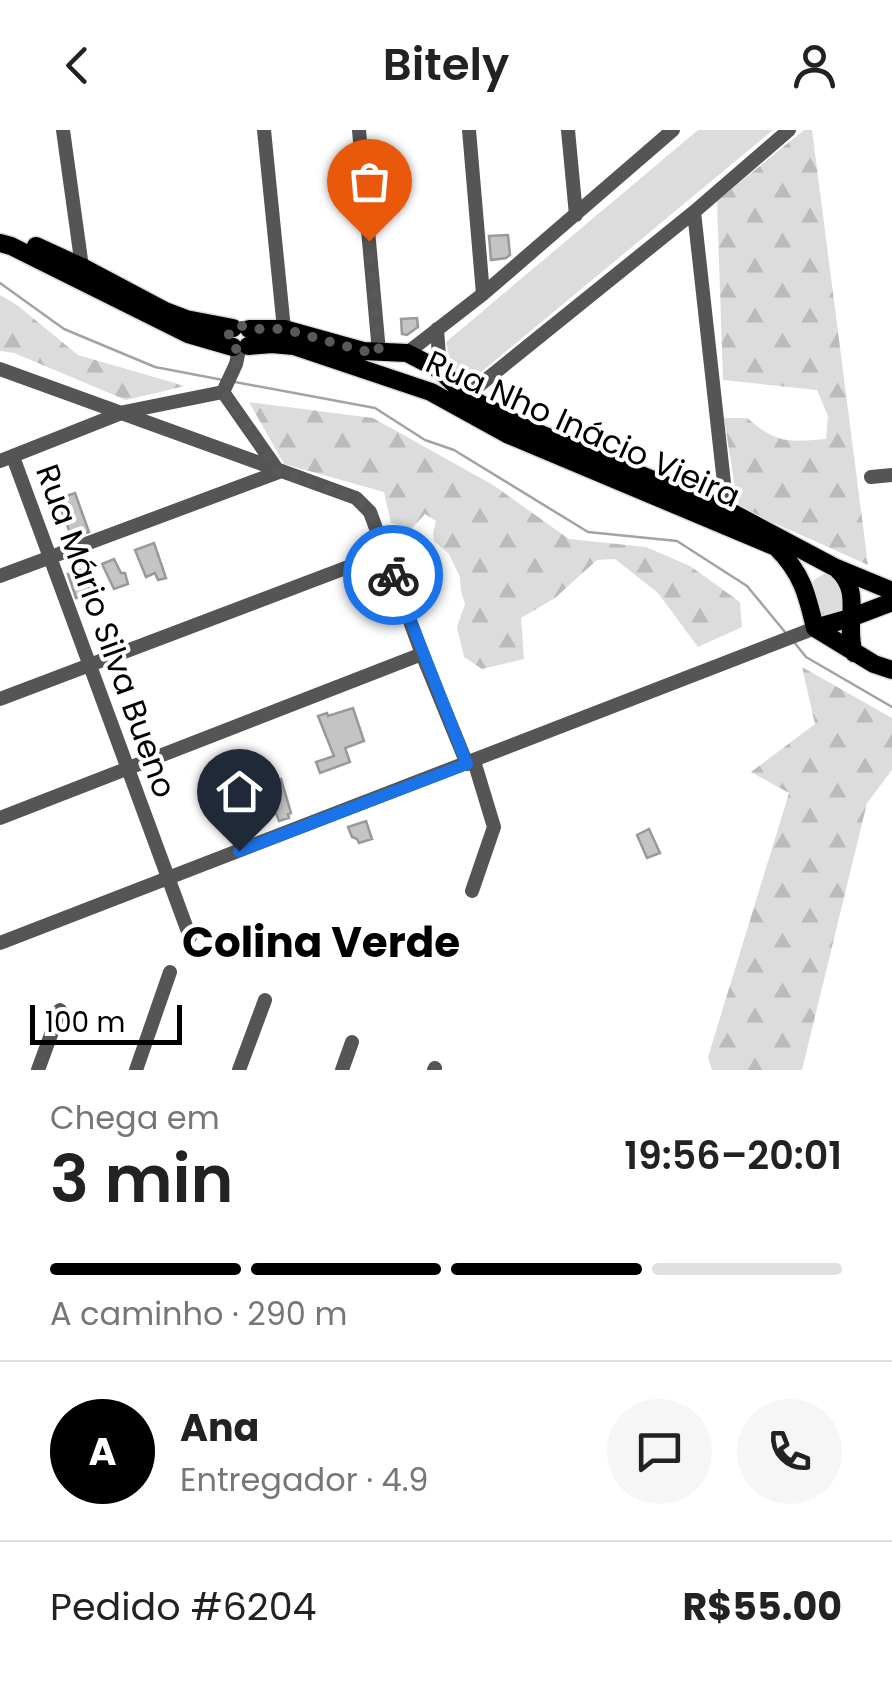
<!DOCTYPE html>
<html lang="pt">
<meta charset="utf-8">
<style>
body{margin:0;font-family:Poppins,sans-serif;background:#f6f6f6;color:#222;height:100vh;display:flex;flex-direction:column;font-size:38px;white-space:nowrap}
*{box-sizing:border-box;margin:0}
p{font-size:32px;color:#767676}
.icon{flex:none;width:55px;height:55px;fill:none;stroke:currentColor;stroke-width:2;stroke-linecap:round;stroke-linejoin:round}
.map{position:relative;height:940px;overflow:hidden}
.side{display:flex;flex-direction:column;background:#fff;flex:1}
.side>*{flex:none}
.scale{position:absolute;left:30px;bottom:25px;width:152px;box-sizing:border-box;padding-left:10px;border:5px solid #000;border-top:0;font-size:28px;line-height:35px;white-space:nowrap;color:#000;-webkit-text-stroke:8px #fff;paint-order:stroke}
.pin{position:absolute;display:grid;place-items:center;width:85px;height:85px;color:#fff;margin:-102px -42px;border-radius:50% 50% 50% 0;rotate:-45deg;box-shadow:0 0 10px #0007}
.pin .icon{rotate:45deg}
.courier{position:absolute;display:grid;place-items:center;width:100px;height:100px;margin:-50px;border:8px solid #1a73e8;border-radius:50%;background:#fff;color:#222;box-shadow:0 2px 12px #0007}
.head em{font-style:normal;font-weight:600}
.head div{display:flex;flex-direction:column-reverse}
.head{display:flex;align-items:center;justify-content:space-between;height:170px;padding:0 50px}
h1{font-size:65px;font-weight:600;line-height:75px}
.bar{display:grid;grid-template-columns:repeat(4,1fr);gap:15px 10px;align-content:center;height:120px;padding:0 50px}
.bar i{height:12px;border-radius:8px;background:#e0e0e0}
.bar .current{background:#000}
.bar p{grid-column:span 4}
.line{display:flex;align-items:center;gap:25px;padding:0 50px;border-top:2px solid #e0e0e0}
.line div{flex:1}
.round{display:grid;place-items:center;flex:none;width:105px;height:105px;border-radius:52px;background:#f6f6f6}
header{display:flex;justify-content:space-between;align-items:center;height:130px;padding:0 50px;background:#fff;font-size:45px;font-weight:600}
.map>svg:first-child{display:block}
.grass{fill:url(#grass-tufts)}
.forest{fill:url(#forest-firs)}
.park{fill:#dcdcdc}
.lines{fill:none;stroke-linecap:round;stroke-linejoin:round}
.stream{stroke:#a3a3a3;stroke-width:2.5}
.building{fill:#c4c4c4;stroke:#999;stroke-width:2.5}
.major-casing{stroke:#dbdbdb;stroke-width:21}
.minor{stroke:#555;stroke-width:14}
.major{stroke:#000;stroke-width:18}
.done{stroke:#595959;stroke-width:10;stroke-dasharray:0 18}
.route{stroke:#1a73e8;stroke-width:12}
.labels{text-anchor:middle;stroke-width:8;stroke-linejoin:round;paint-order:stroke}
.street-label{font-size:32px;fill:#000;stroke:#fff}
.district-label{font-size:42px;font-weight:bold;fill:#000;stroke:#fff}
</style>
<header><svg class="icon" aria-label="back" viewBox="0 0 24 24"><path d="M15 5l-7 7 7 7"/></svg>Bitely<svg class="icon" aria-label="person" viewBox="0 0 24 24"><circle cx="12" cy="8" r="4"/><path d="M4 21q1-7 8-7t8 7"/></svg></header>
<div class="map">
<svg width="892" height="940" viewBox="0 0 892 940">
<defs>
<pattern id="grass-tufts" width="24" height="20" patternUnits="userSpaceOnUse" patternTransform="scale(2.5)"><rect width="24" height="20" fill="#dcdcdc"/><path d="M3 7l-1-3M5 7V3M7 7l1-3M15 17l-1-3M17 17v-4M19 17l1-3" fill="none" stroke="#bbb"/></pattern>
<pattern id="forest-firs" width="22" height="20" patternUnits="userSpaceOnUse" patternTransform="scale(2.5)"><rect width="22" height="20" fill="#dcdcdc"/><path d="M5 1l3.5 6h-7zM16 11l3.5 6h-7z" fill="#bbb"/></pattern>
</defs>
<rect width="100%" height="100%" fill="#fff"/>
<path class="grass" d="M826,443L841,450L845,481L824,489L819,485L810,458L814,450Z"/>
<path class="forest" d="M804,0H812L868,435L743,379L739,374L736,364L724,288H747C778,314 786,312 826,309L828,286L817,260L723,250L717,71Z
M0,165L17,175L78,225L185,256L126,270L14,223L0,221Z
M249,272L373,288L493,355L569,409L646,417L690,436L740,472L742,497L698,517L658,463L615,429L597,430L555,468L521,488L524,529L482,539L464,527L457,497L465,474L461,461L460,447L449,424L434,411L433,403L436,391L425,384L411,399L391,393L384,362L284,334Z
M802,537L892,588V640L867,673L802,940H712L708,927L789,663L751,642L815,594Z"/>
<path class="park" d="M698,0H773L469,252L451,236L446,212Z"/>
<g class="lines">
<path class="stream" d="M0,153L64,199L155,237L223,250
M235,252L375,278L425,310L454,320L588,402L677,411L747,456L785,502
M794,512L806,527L892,577"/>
</g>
<path class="building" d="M508,105L510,125L506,128L491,130L489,106Z
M417,188L418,197L407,205L402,204L401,189Z
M75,363L89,402L72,408L57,369Z
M154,413L166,448L158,450L155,443L146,447L135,420Z
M114,429L121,443H125L128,454L114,459L102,434Z
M80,440L82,448L85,446L91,462L76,468L68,444Z
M353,578L364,611L345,618L350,632L320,643L316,632L334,626L318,586L327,583L328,586Z
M281,649L291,683L288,684L289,688L279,691L265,655Z
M366,691L372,709L359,713L357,709L352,707L348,697Z
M649,699L660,723L647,728L637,705Z"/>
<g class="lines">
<defs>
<path id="major" d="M0,113L11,116L188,204L233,217
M36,116L82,137L165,181L186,189L233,198
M249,199H284L363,221L407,223L440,240L466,266L521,296L727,380L834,437L892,461
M248,216L272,214L294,216L431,262L509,305L776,417C802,443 807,464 815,498L874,534L892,540
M838,440C863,462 844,495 854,523
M815,498L850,488L892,472"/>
</defs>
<use href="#major" class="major-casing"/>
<path class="minor" d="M63,0L82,137
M264,0L284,199
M359,0L379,222
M469,0L483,164
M568,0L576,85
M694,82L727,380
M437,199L440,240
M407,223L483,164L673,0
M0,239L356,368L370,382L422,524L467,634
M223,262L236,234L239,220
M466,266L694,82L789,0
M13,327L190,807
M0,331L124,282L223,262
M871,347L892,345
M0,446L279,342L223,262
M0,569L385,423
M0,688L422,524
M472,761L494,697L474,631
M0,813L815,498
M38,940L60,880
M136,940L170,842
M239,940L265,870
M342,940L352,912
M434,940L435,938"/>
<use href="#major" class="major"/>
</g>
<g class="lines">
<path class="done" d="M369,111L379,222L363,221L284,199H249L242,196H234C225,205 227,217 239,220L236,234L223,262L278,342L356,368L370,382L393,445"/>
<path class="route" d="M239,721L467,634L393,445"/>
</g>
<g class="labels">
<g class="street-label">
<text transform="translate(583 299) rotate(24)" y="11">Rua Nho Inácio Vieira</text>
<text transform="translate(106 501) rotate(70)" y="11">Rua Mário Silva Bueno</text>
</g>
<g class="district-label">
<text x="321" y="827">Colina Verde</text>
</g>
</g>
</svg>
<div class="scale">100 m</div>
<div class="pin" style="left:369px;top:111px;background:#ea580c"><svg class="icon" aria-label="bag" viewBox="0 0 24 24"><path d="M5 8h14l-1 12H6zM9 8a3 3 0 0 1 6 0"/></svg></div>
<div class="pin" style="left:239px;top:721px;background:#1f2937"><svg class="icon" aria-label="home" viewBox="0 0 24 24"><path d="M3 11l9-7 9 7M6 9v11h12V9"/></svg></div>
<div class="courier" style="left:393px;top:445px"><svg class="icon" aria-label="bike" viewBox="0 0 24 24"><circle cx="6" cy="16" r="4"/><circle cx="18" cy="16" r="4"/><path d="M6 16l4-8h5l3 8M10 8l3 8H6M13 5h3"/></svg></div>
</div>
<section class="side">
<div class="head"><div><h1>3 min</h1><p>Chega em</p></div><em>19:56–20:01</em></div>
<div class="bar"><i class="current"></i><i class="current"></i><i class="current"></i><i></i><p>A caminho · 290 m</p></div>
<div class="line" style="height:180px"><b class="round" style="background:#000;color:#fff">A</b><div><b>Ana</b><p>Entregador · 4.9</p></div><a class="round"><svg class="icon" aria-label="chat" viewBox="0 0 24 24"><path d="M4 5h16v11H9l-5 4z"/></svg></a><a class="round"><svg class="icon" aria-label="phone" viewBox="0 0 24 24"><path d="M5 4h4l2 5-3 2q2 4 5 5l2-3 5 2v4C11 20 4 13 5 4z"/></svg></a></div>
<div class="line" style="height:130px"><div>Pedido #6204</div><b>R$55.00</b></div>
</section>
